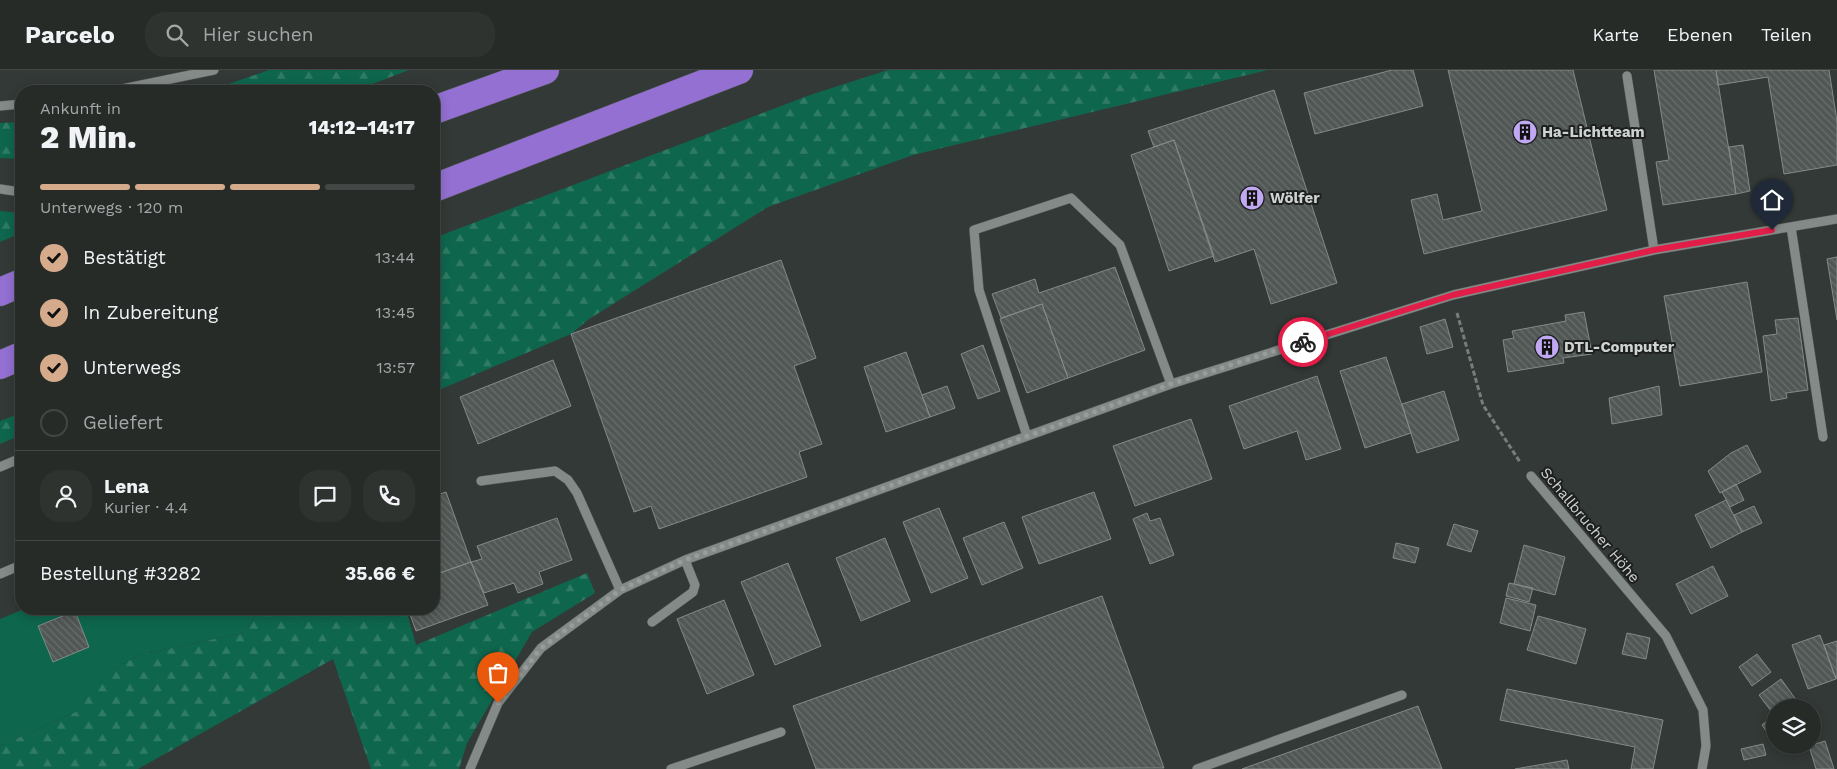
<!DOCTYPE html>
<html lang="de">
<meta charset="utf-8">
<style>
body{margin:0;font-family:"Work Sans",sans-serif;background:#2e3330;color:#f1f3f6;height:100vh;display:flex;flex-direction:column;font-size:19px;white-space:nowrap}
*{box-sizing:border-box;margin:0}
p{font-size:16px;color:#a4a7a8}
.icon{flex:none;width:28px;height:28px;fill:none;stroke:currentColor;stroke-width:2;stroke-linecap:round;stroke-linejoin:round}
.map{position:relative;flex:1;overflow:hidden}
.drawer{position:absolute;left:15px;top:15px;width:425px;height:530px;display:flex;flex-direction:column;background:#262b28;border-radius:20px;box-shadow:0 2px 12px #0003,0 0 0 1px #424745}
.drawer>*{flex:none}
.buttons{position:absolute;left:1766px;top:629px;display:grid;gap:10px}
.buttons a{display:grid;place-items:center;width:55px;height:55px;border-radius:50%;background:#262b28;box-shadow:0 2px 12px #0003,0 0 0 1px #424745;font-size:25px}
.pin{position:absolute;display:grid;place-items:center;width:42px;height:42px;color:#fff;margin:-51px -21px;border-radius:50% 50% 50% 0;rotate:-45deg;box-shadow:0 0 5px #0007}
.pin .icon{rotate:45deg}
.courier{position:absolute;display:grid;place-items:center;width:50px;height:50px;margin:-25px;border:4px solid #e11d48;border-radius:50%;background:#fff;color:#222;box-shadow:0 1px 6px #0007}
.overview em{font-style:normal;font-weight:800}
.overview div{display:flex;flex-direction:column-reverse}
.overview{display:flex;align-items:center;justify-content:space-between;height:85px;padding:0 25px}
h1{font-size:32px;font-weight:800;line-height:38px}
.bar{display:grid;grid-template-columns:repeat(4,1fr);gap:8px 5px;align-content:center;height:60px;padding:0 25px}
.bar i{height:6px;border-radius:4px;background:#424745}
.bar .active{background:#d6ab8b}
.bar p{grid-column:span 4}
.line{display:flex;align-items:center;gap:12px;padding:0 25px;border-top:1px solid #424745}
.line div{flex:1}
.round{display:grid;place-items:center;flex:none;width:52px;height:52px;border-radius:20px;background:#2e3330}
ol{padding:0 25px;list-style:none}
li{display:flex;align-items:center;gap:15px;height:55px}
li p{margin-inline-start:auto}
li .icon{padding:5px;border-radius:50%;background:#d6ab8b;color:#111;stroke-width:4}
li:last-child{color:#a4a7a8}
li i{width:28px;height:28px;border:2px solid #424745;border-radius:50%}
header{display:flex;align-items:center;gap:30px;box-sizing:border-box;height:70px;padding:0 25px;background:#262b28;border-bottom:1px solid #424745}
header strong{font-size:24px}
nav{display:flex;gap:28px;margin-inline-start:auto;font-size:18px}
.search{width:350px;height:45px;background:#2e3330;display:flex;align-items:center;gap:12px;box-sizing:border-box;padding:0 18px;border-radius:20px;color:#a4a7a8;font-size:19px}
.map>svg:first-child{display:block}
.grass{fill:#0e664d}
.forest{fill:url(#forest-firs)}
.building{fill:url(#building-back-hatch);stroke:#838b87}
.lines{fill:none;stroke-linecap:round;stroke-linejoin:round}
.minor-casing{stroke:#505554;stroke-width:10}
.highway-casing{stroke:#505554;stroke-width:29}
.path{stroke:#787d7b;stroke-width:3;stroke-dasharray:5 2.5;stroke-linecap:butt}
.minor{stroke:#838a87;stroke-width:9}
.highway{stroke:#9370d2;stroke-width:28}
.done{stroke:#989c9b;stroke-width:5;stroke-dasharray:0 9}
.route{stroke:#e11d48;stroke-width:6}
.labels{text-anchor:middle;stroke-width:4;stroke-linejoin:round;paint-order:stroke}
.poi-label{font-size:15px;font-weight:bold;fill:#ced2d1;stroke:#1d201e;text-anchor:start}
.street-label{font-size:15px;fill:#ced2d1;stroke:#1d201e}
</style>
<header>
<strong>Parcelo</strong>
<div class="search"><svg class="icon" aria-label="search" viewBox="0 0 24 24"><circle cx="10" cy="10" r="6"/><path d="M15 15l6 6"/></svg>Hier suchen</div>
<nav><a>Karte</a><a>Ebenen</a><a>Teilen</a></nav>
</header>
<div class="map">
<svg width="1837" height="699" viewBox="0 0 1837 699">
<defs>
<pattern id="forest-firs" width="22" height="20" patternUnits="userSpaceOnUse" patternTransform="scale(1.25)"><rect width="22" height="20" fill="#0e664d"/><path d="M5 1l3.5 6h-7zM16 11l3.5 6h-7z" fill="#307b66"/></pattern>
<pattern id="building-back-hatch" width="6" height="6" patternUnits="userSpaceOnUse" patternTransform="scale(1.25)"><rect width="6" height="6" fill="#505754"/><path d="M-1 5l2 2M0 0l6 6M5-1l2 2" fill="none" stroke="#686e6c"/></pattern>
</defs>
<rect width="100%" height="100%" fill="#333936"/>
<path class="grass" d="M24,539H262L243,563L139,585L80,619V640L0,676V549Z"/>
<path class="forest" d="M269,0H409L354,21H208Z
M888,0H1268L913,85L768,137L589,249L571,264L434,322V168L810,25Z
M21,52V89L0,88V53Z
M0,141L21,143V163L0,172Z
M21,343V365L0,374V351Z
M587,503L595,523L532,562L467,673L459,699H371L333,589L138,699H0V676L80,640L79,619L139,585L243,563L262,539H406L416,575Z"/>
<path class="building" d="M1392,0H1413L1423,36L1315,64L1304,23Z
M1448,0H1573L1607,140L1424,184L1411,130L1437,124L1443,150L1482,141Z
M1654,0H1716L1736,124L1663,135L1656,92L1669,90Z
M1716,0H1829L1837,51V95L1784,104L1768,7L1718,15Z
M1274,20L1337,213L1271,234L1254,179L1215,192L1174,70L1154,77L1148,61Z
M1174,70L1214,186L1169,201L1131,85Z
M1743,75L1750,121L1736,124L1729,77Z
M1837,187V250L1827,189Z
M781,190L816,288L794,296L822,374L799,382L807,407L659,459L651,436L634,442L571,264Z
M1115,197L1145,280L1068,308L1042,234L1001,248L992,224L1035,209L1039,223Z
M1747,212L1762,302L1680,316L1664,226Z
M1042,234L1068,308L1027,323L1000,249Z
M1584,242L1592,284L1563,288L1564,293L1508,302L1503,270L1514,268L1512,261L1566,251L1565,245Z
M1798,248L1808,320L1786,323L1787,328L1771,331L1763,266L1777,264L1775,250Z
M1445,249L1453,277L1427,284L1420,257Z
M983,275L1000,321L978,329L961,284Z
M906,282L930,347L886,362L864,297Z
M1386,287L1411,363L1365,378L1340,301Z
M553,290L571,336L478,374L460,327Z
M1317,306L1341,379L1306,390L1297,361L1244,379L1229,336Z
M947,316L955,338L930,347L922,325Z
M1659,316L1662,345L1612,354L1609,328Z
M1444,321L1459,370L1417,383L1402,334Z
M1191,349L1212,409L1135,436L1113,376Z
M1747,375L1761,402L1720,423L1708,401L1731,383Z
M1736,414L1744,430L1730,437L1722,422Z
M446,422L471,492L434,505V426Z
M1094,422L1111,469L1039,494L1022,447Z
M1726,430L1742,462L1711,478L1695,445Z
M1754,436L1762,453L1742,462L1734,445Z
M939,438L968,508L931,523L903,452Z
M1147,443L1150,451L1160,448L1174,485L1150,494L1133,449Z
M557,448L572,490L539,502L543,514L518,523L514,513L484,523L471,492L482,489L477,476Z
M1004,452L1023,498L982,515L963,468Z
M1454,454L1478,461L1471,482L1447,475Z
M885,468L910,531L861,551L836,488Z
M1396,473L1419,478L1415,493L1393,488Z
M1524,475L1565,487L1555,525L1514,514Z
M471,492L488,535L416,561L408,539H434V505Z
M788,493L821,576L775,595L741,512Z
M1713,496L1728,526L1691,544L1676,514Z
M1509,513L1533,518L1529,532L1506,526Z
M1102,526L1164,698L816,699L793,636Z
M1506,528L1536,535L1530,561L1500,553Z
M724,530L754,605L707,624L677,549Z
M75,541L89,577L53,592L38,556Z
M1538,546L1586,559L1576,594L1527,580Z
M1627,563L1650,568L1646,589L1622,584Z
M1820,565L1836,609L1808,619L1792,575Z
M1837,571V608L1836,609L1824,575Z
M1757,584L1771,602L1752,616L1739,597Z
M1781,609L1802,638H1775V661L1769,665L1762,655L1774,645L1759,625Z
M1507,619L1663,650L1653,699H1631L1635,677L1500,650Z
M1418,636L1442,699H1242Z
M1825,671L1834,699H1816L1809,676Z
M1763,674L1766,685L1744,690L1741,679Z
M1567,690L1569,699H1515Z"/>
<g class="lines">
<defs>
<path id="minor" d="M1627,6L1654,180
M112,21L214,0
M0,36L21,34
M0,119L21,122
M1791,157L1823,367
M1027,366L979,220L974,160L1071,128L1120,175L1171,314
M0,397L21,388
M1531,406L1666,566L1703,640L1706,676L1702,699
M481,411L555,401L568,410L577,423L620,520
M0,504L21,495
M652,552L693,522L695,515L685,490
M470,699L498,633L541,578L620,520L685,490L1171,314L1453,225L1654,180L1837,149
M671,699L781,662
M1197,699L1402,625"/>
<path id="highway" d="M434,40L545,0
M434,118L739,0
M0,222L21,213
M0,295L21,286"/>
</defs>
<use href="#minor" class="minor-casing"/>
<use href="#highway" class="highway-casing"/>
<path class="path" d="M1457,243L1483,335L1520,392"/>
<use href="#minor" class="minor"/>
<use href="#highway" class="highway"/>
</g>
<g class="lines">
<path class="done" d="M498,633L541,578L620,520L685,490L1171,314L1303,272"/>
<path class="route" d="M1303,272L1453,225L1654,180L1772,160"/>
</g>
<defs>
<symbol id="building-disc" viewBox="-11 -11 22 22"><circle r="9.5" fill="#c0a8f3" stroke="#1d201e"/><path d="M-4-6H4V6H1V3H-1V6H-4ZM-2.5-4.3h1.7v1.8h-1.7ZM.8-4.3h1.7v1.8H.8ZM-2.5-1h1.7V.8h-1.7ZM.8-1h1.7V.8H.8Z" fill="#111"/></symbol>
</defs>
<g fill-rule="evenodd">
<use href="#building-disc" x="1511" y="48" width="28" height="28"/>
<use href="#building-disc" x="1238" y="114" width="28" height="28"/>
<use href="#building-disc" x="1533" y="263" width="28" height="28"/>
</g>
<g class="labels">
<g class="poi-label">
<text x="1542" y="67">Ha-Lichtteam</text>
<text x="1270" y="133">Wölfer</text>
<text x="1564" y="282">DTL-Computer</text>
</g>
<g class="street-label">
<text transform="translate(1590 455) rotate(50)" y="5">Schallbrucher Höhe</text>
</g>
</g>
</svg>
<div class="buttons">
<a><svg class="icon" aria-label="layers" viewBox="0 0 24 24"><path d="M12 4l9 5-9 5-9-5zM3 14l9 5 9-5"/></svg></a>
</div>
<div class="pin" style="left:498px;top:633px;background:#ea580c"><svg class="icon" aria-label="bag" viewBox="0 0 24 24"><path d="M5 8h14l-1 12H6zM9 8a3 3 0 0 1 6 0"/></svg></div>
<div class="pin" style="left:1772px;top:160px;background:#1f2937"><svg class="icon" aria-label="home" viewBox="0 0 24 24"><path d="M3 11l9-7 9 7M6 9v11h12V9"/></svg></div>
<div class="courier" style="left:1303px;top:272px"><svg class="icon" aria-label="bike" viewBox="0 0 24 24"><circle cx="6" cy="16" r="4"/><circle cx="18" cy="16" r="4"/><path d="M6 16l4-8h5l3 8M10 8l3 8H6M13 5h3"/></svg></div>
<section class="drawer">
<div class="overview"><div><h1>2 Min.</h1><p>Ankunft in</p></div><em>14:12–14:17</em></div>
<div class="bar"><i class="active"></i><i class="active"></i><i class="active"></i><i></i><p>Unterwegs · 120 m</p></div>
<ol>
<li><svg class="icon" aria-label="check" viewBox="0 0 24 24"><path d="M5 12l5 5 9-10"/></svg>Bestätigt<p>13:44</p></li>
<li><svg class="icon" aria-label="check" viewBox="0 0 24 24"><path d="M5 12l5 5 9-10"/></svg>In Zubereitung<p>13:45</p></li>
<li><svg class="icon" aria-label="check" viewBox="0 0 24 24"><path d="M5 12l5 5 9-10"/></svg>Unterwegs<p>13:57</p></li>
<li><i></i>Geliefert</li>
</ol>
<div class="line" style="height:90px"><a class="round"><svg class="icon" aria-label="person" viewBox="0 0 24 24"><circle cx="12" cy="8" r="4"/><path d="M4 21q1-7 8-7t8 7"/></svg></a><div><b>Lena</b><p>Kurier · 4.4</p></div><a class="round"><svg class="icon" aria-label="chat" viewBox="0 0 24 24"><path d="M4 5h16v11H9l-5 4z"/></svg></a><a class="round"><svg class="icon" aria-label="phone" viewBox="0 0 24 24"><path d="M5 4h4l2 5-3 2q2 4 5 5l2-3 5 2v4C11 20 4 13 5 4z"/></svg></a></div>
<div class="line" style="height:65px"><div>Bestellung #3282</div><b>35.66 €</b></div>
</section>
</div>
